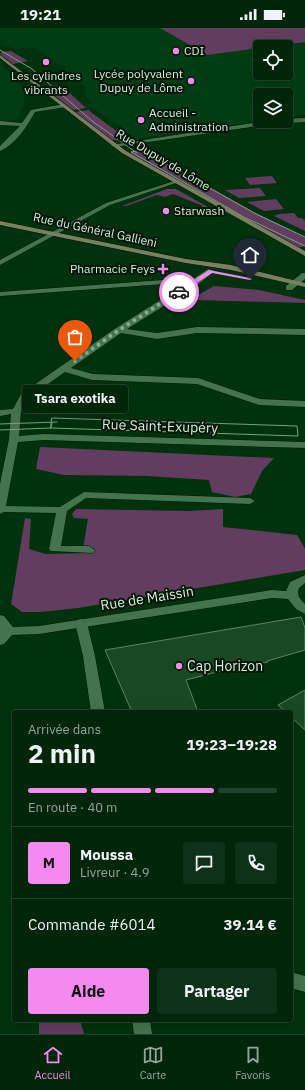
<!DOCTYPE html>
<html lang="fr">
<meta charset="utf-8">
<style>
body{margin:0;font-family:"IBM Plex Sans",sans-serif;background:#0e3218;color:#f1f3f6;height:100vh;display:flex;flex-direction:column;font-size:15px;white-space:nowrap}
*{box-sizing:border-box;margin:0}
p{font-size:13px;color:#95a59c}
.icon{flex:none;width:22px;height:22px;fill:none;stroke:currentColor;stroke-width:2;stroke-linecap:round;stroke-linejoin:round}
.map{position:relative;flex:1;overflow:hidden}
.drawer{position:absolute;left:12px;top:682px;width:281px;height:312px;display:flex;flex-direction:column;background:#00260a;border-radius:4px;box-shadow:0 4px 16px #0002,0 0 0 1px #22432b}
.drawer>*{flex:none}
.controls{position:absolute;left:253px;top:12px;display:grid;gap:8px}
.controls a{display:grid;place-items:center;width:40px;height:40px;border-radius:4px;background:#00260a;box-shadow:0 4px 16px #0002,0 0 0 1px #22432b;font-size:20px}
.pin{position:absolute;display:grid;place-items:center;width:34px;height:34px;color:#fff;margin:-41px -17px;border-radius:50% 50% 50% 0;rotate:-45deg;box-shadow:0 0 4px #0007}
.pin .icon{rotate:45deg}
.courier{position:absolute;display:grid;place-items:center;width:40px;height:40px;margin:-20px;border:3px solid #f489f0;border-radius:50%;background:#fff;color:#222;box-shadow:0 1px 5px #0007}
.bubble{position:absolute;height:28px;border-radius:4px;background:#00260a;box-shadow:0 4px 16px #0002,0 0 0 1px #22432b;font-size:13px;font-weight:700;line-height:28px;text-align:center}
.head em{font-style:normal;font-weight:700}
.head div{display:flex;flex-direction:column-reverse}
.head{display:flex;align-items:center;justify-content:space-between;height:68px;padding:0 16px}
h1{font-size:26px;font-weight:700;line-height:30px}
.bar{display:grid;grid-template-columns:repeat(4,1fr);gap:6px 4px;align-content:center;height:48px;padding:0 16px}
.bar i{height:5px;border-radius:3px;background:#22432b}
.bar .current{background:#f489f0}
.bar p{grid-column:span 4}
.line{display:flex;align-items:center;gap:10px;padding:0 16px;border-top:1px solid #22432b}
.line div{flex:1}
.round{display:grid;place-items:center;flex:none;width:42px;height:42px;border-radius:4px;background:#0e3218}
.primary-button{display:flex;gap:8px;margin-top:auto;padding:8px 16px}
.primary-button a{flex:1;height:46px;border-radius:4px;background:#f489f0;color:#111;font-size:16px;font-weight:700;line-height:46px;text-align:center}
.primary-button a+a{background:#0e3218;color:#f1f3f6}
.status{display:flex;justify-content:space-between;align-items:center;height:28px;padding:0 20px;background:#00260a;direction:ltr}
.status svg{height:11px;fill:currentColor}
.dock{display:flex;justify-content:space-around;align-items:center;height:56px;border-top:1px solid #22432b;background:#00260a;font-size:11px;color:#95a59c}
.dock a{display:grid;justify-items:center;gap:2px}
.dock .current{color:#f489f0}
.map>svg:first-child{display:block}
.built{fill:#003d14}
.green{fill:#623d60}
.building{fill:#184924;stroke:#57875f}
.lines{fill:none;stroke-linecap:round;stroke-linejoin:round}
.pedestrian-casing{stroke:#001604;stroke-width:1}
.minor-casing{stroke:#001604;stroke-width:1}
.tertiary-casing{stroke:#001604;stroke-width:1}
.secondary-casing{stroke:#001604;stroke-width:1}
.pedestrian{fill:#44744d;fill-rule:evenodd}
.minor{fill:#44744d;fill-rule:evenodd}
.tertiary{fill:#44744d;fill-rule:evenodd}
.secondary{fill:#797f60;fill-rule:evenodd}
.tram{stroke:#7ca084;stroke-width:1}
.route{fill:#f489f0}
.done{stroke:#8aad91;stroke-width:4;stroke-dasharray:0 7.2}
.poi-dot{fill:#f489f0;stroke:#031506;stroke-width:1.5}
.labels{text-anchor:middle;stroke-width:4;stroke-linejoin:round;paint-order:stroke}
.far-poi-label{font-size:12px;fill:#d5efd8;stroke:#031506;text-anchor:start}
.far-street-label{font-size:12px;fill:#d5efd8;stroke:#031506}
.street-label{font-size:14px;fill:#d5efd8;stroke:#031506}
.poi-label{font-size:14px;fill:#d5efd8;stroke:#031506;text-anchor:start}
</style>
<div class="status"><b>19:21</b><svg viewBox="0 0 49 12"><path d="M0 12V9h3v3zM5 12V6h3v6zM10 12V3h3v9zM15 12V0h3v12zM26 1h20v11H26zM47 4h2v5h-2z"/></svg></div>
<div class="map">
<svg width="305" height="1006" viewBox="0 0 305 1006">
<rect width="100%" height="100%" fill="#00320e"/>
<path class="built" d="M0,0H160L207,27L260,20V45H286V19H267L305,14V86L286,89V67H260V93L137,111L89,77L92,76L83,62L87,60L62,41L67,40L63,37H59L34,19L17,21L0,16Z
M0,36L16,49L24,64V75L18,91L11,93H0Z"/>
<path class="green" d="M160,0H305V14L207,27Z
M11,23L28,33L13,36L0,26L2,24Z
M61,57L86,80L73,82L44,59Z
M89,82L92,85L129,112H111L75,84Z
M143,122L252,183L305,209V218L298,220L129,125Z
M272,148L277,155L250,157L245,150Z
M260,160L266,168L239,170L225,162Z
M167,161H176L217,184L211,186L197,181L203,178L173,166L165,169L157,167L126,178H122Z
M276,171L284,181L264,183L247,174Z
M294,185L298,190H302L305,193V203L274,188L279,186Z
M214,258L259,262L305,272V275L196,272L198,267Z
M40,419L274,430L262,443L251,466L235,469L212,464L209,452L147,448L64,447L36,441Z
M76,481L188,483L223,481V499L297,507L305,521V542L78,580L41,584H22L11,576L25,490L31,491L29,521L46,526L93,525L94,520H83L88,491L74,490L72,486Z
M39,992H80L84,1006H39Z"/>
<path class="building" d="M301,589L305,600V622L267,633L268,634L224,642L186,652L198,684H132L105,622Z
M305,662V702L291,689V684H286L278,677Z"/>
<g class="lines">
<defs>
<path id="pedestrian" d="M81,591L85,592L87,595L95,628L105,684H91L83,628L75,595L77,592Z
M291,944L305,948V964L291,960Z
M132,992H150L152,1006H134Z"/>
<path id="minor" d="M64,76L66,79L35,84C27,98 16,116 0,123V118L20,98L0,97V93L22,95L31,82Z
M305,90V94L271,96L114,119L111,117L266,93H286V91Z
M174,153L179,154L110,177L0,237V232L106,175Z
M208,241L215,243L196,258L127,301L157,305L197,299L305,301V307L197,305L157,311L121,305L71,340L93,346L198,350L260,371L305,373V379L259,377L197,356L92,352L65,344L28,370L21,383L19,408L44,406L305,414V420L44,412L18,414L6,478L60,479L84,464L250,470L255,473L250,476L86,470L67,483L61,518H89L95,522L93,525L51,523L49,521L56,485L4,484L0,486V456L9,411L11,386L0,388V382L13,381L21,366L116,300L184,257L177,255L0,268V264L177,251L190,253Z
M302,245H305V251L292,262H286V258Z"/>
<path id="tertiary" d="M305,547V555L299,560C296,567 300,571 305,576V586L296,581L288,571L272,570L39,606L12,607L4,616L0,617V587L4,588L13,599L39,598L272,562L286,563L290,554Z"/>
<path id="secondary" d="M0,27L126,123L305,223V228L122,125L0,30Z
M0,193L186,231L231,237L305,255V259L231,242L186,235L0,197Z"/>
</defs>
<use href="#pedestrian" class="pedestrian-casing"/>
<use href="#minor" class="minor-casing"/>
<use href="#tertiary" class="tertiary-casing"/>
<use href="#secondary" class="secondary-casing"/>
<use href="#pedestrian" class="pedestrian"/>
<use href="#minor" class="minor"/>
<use href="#tertiary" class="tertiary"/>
<use href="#secondary" class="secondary"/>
<path class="tram" d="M0,22L32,41L92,93L137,125
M305,209L256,186L142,122L131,124L244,189L305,218
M52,390L297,398L298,408L51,400Z
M0,396L57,394
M0,402L51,400L52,395"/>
</g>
<path class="route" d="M209,242L250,250L252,251L250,252L212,245L181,265H177V263Z"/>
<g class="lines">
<path class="done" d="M75,333L119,302L179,264"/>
</g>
<g class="poi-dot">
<circle cx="176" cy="23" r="4"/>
<circle cx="46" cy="34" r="4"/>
<circle cx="191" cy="53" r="4"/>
<circle cx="141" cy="92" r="4"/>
<circle cx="166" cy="183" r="4"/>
<path d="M161 235h4v4h4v4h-4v4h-4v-4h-4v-4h4z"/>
<circle cx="179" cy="638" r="4"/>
</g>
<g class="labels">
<g class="far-poi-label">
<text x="184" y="27">CDI</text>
<text x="183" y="50" text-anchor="end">Lycée polyvalent<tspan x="183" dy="14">Dupuy de Lôme</tspan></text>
<text x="46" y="52" text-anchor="middle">Les cylindres<tspan x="46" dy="14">vibrants</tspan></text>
<text x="149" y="89">Accueil -<tspan x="149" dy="14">Administration</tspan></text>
<text x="174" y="187">Starwash</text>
<text x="155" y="245" text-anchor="end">Pharmacie Feys</text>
</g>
<g class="far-street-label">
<text transform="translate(163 132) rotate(31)" y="4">Rue Dupuy de Lôme</text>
<text transform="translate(95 202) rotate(12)" y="4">Rue du Général Gallieni</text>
</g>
<g class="street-label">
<text transform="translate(160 398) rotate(2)" y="5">Rue Saint-Exupéry</text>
<text transform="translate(147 570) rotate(-9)" y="5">Rue de Maissin</text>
</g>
<g class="poi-label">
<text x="187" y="643">Cap Horizon</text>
</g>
</g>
</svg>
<div class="controls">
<a><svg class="icon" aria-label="locate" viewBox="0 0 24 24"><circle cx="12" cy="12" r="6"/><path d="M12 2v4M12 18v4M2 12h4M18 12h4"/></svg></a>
<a><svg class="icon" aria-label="layers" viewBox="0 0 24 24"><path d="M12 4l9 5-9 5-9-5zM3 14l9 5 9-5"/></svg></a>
</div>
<div class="pin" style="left:75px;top:333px;background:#ea580c"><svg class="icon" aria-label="bag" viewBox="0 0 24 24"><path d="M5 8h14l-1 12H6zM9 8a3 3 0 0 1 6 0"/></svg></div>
<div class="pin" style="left:250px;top:251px;background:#1f2937"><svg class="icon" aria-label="home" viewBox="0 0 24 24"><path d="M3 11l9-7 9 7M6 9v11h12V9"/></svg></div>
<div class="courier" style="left:179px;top:264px"><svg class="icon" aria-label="car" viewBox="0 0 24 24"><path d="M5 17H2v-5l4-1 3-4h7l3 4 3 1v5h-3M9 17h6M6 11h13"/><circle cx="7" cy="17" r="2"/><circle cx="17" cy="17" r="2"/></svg></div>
<div class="bubble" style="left:22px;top:357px;width:106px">Tsara exotika</div>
<section class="drawer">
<div class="head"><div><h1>2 min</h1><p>Arrivée dans</p></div><em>19:23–19:28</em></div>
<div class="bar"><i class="current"></i><i class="current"></i><i class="current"></i><i></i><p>En route · 40 m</p></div>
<div class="line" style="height:72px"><b class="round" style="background:#f489f0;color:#111">M</b><div><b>Moussa</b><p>Livreur · 4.9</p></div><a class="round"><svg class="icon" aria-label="chat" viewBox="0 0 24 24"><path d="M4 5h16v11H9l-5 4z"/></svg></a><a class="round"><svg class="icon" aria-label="phone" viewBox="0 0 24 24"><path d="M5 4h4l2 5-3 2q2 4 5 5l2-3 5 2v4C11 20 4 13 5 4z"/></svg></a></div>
<div class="line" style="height:52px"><div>Commande #6014</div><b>39.14 €</b></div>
<div class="primary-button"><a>Aide</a><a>Partager</a></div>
</section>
</div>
<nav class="dock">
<a class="current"><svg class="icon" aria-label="home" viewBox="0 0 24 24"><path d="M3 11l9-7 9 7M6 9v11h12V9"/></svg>Accueil</a>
<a><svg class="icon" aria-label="map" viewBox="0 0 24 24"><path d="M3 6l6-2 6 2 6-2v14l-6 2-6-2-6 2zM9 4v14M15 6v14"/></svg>Carte</a>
<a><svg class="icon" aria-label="saved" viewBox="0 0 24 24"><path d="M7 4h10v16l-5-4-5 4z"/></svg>Favoris</a>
</nav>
